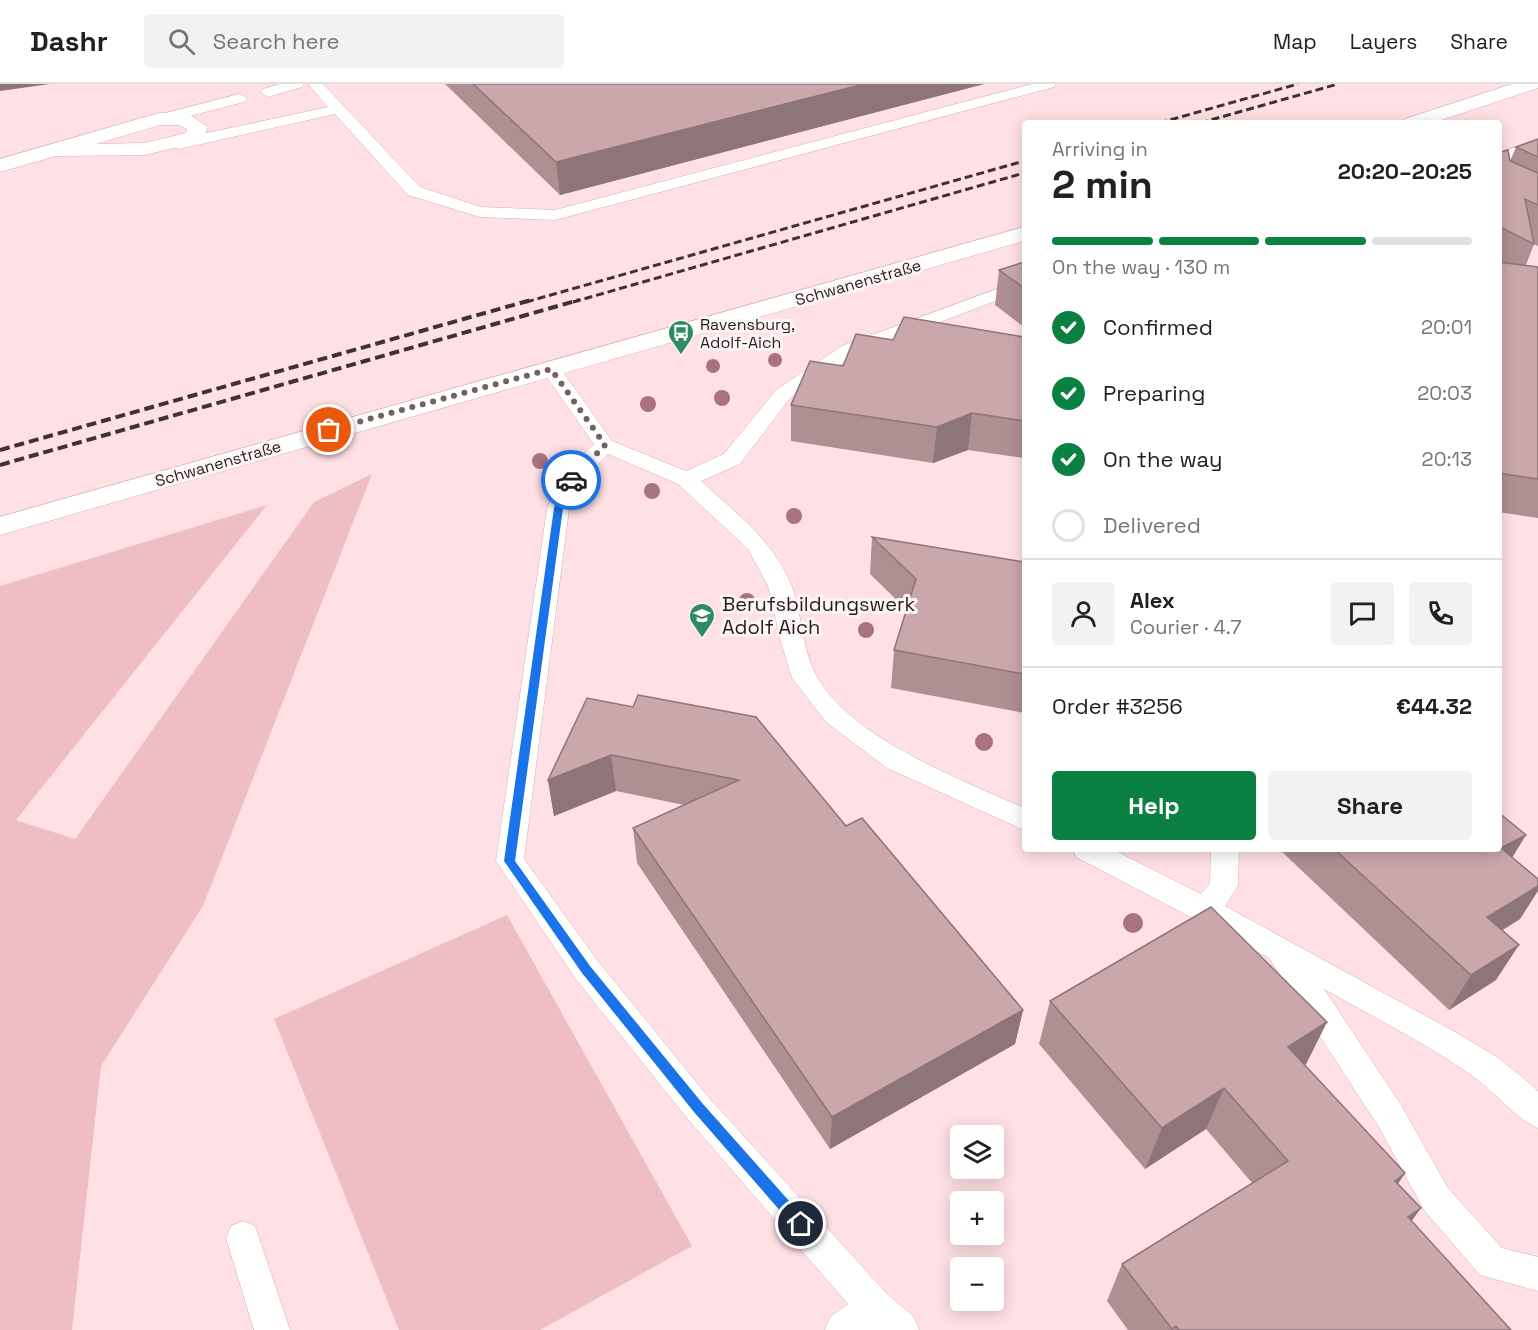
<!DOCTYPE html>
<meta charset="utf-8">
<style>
body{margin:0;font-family:"Space Grotesk",sans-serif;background:#f2f2f2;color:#202124;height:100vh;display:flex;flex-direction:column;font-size:22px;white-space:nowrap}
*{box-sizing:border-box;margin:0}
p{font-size:20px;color:#757577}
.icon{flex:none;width:33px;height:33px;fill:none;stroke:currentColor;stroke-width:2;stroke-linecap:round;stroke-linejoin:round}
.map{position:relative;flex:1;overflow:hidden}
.drawer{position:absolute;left:1022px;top:36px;width:480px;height:732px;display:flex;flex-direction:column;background:#fff;border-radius:6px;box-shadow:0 3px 15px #0003}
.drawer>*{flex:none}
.controls{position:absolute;left:950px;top:1041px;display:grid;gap:12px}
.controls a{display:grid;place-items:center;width:54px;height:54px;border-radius:6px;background:#fff;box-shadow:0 3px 15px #0003;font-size:30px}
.pin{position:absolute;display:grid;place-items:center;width:51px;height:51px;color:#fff;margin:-26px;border:3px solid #fff;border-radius:50%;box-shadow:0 2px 6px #0007}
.courier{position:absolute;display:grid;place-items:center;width:60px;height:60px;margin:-30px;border:4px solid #1a73e8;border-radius:50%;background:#fff;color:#222;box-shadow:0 2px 8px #0007}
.head em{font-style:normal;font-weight:700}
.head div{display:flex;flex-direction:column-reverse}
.head{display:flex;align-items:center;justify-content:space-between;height:102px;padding:0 30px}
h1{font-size:39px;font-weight:700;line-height:45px}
.bar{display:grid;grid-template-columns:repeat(4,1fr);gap:9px 6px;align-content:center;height:72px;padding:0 30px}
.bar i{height:8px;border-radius:4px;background:#e0e0e0}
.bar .on{background:#0b8043}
.bar p{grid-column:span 4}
.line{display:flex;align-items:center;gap:15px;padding:0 30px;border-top:2px solid #e0e0e0}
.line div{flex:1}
.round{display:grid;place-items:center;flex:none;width:63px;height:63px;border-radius:6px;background:#f2f2f2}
ol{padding:0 30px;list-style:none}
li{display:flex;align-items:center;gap:18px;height:66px}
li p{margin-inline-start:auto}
li .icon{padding:6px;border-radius:50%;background:#0b8043;color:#fff;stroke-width:4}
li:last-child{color:#757577}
li i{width:33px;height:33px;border:3px solid #e0e0e0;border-radius:50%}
.primary-button{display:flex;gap:12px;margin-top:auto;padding:12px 30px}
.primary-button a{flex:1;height:69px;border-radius:6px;background:#0b8043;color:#fff;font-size:24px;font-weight:700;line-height:69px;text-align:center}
.primary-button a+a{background:#f2f2f2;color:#202124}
header{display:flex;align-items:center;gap:36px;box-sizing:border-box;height:84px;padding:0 30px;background:#fff;border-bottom:2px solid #e0e0e0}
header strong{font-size:28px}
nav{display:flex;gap:33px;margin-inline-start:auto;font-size:21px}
.search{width:420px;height:54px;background:#f2f2f2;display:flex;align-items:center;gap:15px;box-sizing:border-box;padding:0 21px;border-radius:6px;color:#757577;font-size:22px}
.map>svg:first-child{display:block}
.green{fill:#efbdc4}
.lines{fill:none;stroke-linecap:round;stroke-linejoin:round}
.lane-casing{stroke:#d3afb4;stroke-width:1}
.street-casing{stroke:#d3afb4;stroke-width:1}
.lane{fill:#fff;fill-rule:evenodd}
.street{fill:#fff;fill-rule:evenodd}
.rail-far1{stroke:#403133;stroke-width:3;stroke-dasharray:8 4;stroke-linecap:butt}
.rail{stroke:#403133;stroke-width:4;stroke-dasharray:10 5;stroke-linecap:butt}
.tree{fill:#a8727f}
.wall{fill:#ae9093}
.shaded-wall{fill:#8d7578}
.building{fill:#caa7ab;stroke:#8d7578;stroke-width:1.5}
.route{fill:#1a73e8}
.done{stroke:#736063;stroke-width:6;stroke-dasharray:0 10.8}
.labels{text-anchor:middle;stroke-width:6;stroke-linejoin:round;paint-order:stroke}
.far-street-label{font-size:16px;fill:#281b1d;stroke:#fcf5f6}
.far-poi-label{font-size:16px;fill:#281b1d;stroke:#fcf5f6;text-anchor:start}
.poi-label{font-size:20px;fill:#281b1d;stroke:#fcf5f6;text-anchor:start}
</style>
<header>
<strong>Dashr</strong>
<div class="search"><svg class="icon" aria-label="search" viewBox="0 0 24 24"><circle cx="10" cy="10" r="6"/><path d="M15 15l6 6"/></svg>Search here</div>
<nav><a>Map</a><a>Layers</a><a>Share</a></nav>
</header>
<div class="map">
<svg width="1538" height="1246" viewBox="0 0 1538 1246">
<rect width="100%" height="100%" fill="#ffe1e5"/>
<path class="green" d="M372,390L203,822L101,982L72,1246H0V502L267,421L16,736L75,755L314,418Z
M507,831L692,1162L540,1246H399L274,935Z"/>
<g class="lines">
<defs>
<path id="lane" d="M280,0H304L302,3L268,13L260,8L263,5Z
M308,0H323L420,103L481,123L555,126L1032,0H1056L1054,3L555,136L480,133L408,111L335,30L179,65L171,60L179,55L328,23Z
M239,10L244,12L247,15L244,18L159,40L151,35L154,32Z
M1538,56V66L1498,79V69Z
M1024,195V206L856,270L790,314L740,380L701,397C735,428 775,458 792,503C802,531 802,564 816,591C850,654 962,696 1024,724V746L887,684L826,638L792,594L781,558L768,502L748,465L678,400L608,370L577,402L569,425L524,775L597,876L709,1014L887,1210L914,1233L919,1246H825L830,1233L848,1220L687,1034L575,894L496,777L547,425L559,395L594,360L541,285L544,281H558L612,357L686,387L724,370L776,306L842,262Z
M1072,765H1112L1201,810L1210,799L1211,765H1239L1238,801L1225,822L1457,949L1497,973L1533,1002L1538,1007V1044C1516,1035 1495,1008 1474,993C1427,960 1374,933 1324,905L1401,1021L1448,1104L1502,1164L1538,1173V1207L1480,1191L1424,1126L1379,1043L1269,874L1076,773Z
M243,1137L255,1142L290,1246H254L226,1154L231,1142Z"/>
<path id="street" d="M1512,0H1538V4L1432,39H1402L1405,35Z
M159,29L190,31L208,43L202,57L145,71L56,72L0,88V75ZM160,41H179L187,45L186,49L145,59L96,60Z
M1024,143V157L0,451V433Z"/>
</defs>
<use href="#lane" class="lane-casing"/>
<use href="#street" class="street-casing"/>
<use href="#lane" class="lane"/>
<use href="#street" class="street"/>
<path class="rail-far1" d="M1159,39L1298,0
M1200,39L1338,0
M526,218L1024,77
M573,218L1024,89"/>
<path class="rail" d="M0,366L531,216
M0,381L579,216"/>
</g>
<g class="tree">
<circle cx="775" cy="276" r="7"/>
<circle cx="713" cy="282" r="7"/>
<circle cx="722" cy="314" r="8"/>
<circle cx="648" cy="320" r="8"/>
<circle cx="540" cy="377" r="8"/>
<circle cx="652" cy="407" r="8"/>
<circle cx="794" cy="432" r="8"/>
<circle cx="747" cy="517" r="8"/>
<circle cx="866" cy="546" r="8"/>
<circle cx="984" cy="658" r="9"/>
<circle cx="1133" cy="839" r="10"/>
</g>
<path class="wall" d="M445,0H984L560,111Z
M1538,55V162L1534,160L1526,181L1538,183V434L1498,428V69L1510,77L1516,63Z
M1024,178V243L995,221L999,186Z
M1024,253V374L968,366L933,379L791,357V321L843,282L893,256Z
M872,453L1024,478V629L891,604L894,566L907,526L870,490Z
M587,614L846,742L1023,926L1015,960L830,1065L637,779L633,744L684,721L616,707L554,732L548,696Z
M1279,765H1498L1512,774L1520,835L1503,846L1496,896L1449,926Z
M1050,917L1327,938L1306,980L1304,981L1405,1089L1398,1100L1411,1137L1511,1246H1128L1107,1217L1122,1180L1252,1099L1206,1045L1145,1085L1039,960Z"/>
<path class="shaded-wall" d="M0,0H50L0,7Z
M864,0H984L560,111L556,78Z
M972,329L968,366L933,379L937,343Z
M611,671L616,707L554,732L548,696Z
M1526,751L1504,787L1501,764Z
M1538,802V807L1520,835L1466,868L1487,833Z
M1519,861L1496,896L1449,926L1471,891Z
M1023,926L1015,960L830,1065L832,1033Z
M1327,938L1306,980L1267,1005L1288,963Z
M1224,1004L1206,1045L1145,1085L1162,1044Z
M1405,1089L1378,1129L1395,1097Z
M1421,1124L1393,1163L1408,1133Z"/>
<path class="building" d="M473,0H864L556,78Z
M1538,55V73L1516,63Z
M1508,66L1510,77L1538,89V121L1525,115L1534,160L1498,142V69Z
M1024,178V204L999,186Z
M1498,178L1538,183V395L1498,389Z
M904,233L1024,253V337L972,329L937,343L791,321L810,277L843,282L856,250L893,256Z
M872,453L1024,478V590L894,566L916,495Z
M638,611L756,633L846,742L862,734L1023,926L832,1033L633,744L739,696L611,671L548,696L587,614L633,623Z
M1498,728L1526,751L1501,764L1538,795V802L1487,833L1519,861L1471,891L1334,765H1498Z
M1211,823L1327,938L1288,963L1405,1089L1395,1097L1421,1124L1408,1133L1511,1246H1179L1176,1242L1172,1245L1122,1180L1288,1077L1224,1004L1162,1044L1050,917Z"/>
<path class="route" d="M571,394L575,396L563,424L515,777L590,882L703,1020L806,1136V1145L801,1147L796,1145L694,1028L582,889L504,777L554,424L567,396Z"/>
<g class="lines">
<path class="done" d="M329,346L551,285L605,361L571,396"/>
</g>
<defs>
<symbol id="bus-pin" viewBox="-11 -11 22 30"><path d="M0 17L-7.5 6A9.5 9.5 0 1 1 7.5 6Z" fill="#2e8b62" stroke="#fcf5f6"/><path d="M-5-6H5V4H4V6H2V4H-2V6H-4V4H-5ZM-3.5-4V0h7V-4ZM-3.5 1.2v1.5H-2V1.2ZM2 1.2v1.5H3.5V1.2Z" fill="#fff"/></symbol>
<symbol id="school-pin" viewBox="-11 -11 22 30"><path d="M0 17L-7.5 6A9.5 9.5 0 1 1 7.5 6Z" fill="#2e8b62" stroke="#fcf5f6"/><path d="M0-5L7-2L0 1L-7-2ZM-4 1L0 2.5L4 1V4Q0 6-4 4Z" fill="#fff"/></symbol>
</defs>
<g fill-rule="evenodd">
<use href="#bus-pin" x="666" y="234" width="30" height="40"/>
<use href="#school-pin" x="687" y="517" width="30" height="40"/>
</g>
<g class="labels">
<g class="far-street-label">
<text transform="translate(858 198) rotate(-16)" y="6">Schwanenstraße</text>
<text transform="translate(218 379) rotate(-16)" y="6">Schwanenstraße</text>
</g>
<g class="far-poi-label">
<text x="700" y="246">Ravensburg,<tspan x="700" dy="18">Adolf-Aich</tspan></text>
</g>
<g class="poi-label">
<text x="722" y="527">Berufsbildungswerk<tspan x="722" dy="23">Adolf Aich</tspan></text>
</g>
</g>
</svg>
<div class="controls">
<a><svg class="icon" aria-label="layers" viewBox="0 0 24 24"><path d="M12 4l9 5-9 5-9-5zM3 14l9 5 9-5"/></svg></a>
<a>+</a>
<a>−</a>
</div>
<div class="pin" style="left:329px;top:346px;background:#ea580c"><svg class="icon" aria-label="bag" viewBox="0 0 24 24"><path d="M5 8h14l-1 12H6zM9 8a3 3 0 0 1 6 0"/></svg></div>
<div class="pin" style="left:801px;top:1140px;background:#1f2937"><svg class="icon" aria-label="home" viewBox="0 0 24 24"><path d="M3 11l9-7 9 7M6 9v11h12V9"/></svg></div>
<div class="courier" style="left:571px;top:396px"><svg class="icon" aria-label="car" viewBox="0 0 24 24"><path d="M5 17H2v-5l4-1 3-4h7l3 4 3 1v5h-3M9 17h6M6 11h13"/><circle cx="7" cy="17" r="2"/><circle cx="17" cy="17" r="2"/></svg></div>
<section class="drawer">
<div class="head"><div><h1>2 min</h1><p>Arriving in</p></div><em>20:20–20:25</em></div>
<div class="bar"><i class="on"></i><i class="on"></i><i class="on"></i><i></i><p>On the way · 130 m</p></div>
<ol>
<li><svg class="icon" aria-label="check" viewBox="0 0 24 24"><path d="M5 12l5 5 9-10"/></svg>Confirmed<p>20:01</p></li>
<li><svg class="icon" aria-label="check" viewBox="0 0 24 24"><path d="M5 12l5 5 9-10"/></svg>Preparing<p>20:03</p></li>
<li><svg class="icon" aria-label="check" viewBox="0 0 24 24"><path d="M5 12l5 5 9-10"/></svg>On the way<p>20:13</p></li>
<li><i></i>Delivered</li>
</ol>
<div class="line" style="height:108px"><a class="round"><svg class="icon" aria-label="person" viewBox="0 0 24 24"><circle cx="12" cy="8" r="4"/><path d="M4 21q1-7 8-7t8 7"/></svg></a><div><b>Alex</b><p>Courier · 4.7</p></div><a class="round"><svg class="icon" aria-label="chat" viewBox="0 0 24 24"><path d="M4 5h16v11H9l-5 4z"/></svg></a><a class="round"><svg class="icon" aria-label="phone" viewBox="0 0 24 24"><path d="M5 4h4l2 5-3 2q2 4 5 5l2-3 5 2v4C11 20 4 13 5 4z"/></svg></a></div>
<div class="line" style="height:78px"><div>Order #3256</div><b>€44.32</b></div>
<div class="primary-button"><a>Help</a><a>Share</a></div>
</section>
</div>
